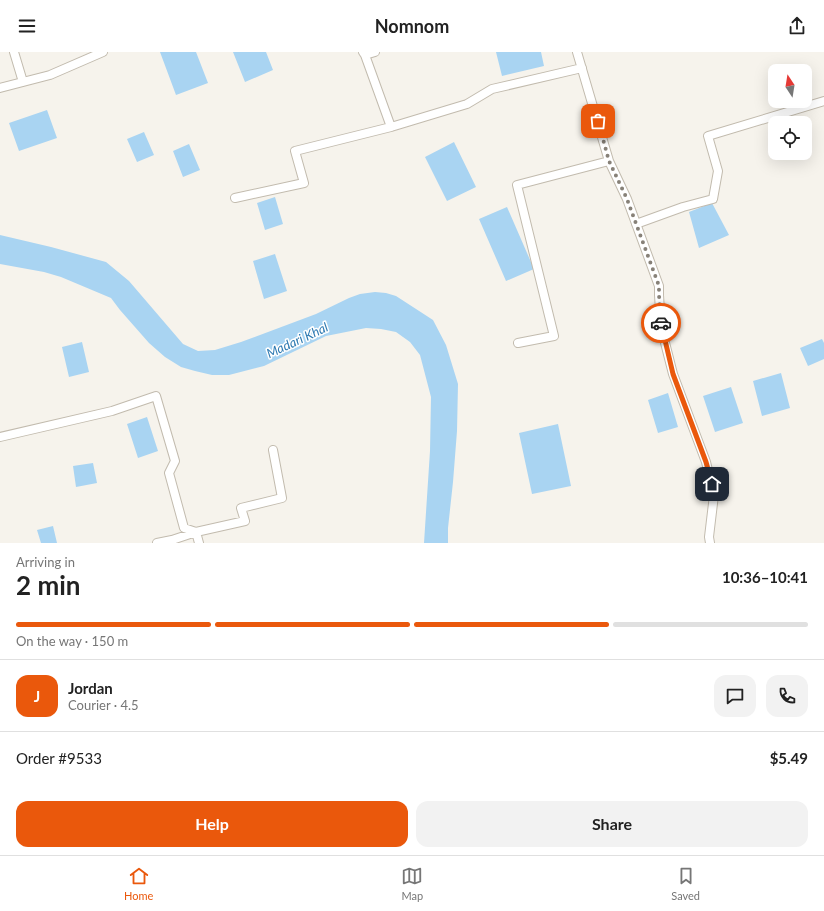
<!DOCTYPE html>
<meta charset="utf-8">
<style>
body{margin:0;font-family:Lato,sans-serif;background:#f2f2f2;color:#222;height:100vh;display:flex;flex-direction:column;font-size:15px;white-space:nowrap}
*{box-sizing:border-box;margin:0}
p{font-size:13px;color:#767676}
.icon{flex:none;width:22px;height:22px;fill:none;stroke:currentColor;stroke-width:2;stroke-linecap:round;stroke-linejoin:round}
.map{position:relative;height:491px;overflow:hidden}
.details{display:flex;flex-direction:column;background:#fff;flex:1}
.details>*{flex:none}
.needle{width:26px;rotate:348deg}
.buttons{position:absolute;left:768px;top:12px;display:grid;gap:8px}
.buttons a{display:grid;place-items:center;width:44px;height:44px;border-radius:8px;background:#fff;box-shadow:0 4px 16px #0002;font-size:20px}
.pin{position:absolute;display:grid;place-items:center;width:34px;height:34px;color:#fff;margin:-17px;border-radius:8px;box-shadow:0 2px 6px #0006}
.courier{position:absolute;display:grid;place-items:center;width:40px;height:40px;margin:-20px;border:3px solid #ea580c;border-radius:50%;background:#fff;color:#222;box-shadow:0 1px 5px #0007}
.head em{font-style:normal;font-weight:700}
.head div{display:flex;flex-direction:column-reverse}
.head{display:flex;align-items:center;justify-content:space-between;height:68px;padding:0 16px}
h1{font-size:26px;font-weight:700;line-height:30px}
.bar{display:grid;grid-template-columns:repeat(4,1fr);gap:6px 4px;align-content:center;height:48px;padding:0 16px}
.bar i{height:5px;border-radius:3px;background:#e0e0e0}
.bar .selected{background:#ea580c}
.bar p{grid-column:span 4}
.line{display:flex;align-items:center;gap:10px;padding:0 16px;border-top:1px solid #e0e0e0}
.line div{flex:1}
.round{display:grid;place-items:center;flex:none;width:42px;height:42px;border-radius:12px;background:#f2f2f2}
.action{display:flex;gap:8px;margin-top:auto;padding:8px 16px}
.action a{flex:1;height:46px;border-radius:12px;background:#ea580c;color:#fff;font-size:16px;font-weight:700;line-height:46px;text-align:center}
.action a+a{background:#f2f2f2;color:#222}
header{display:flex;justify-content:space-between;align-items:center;height:52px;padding:0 16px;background:#fff;font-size:18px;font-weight:700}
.tabs{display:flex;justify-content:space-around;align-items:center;height:56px;border-top:1px solid #e0e0e0;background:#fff;font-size:11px;color:#767676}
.tabs a{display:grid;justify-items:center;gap:2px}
.tabs .selected{color:#ea580c}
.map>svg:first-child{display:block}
.water{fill:#a9d4f2}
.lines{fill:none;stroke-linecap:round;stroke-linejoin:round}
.minor-casing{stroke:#c2bbae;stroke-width:10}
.minor{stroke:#fff;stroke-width:8}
.done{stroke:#878178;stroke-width:4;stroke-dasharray:0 7.2}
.route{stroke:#ea580c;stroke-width:5}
.labels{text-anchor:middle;stroke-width:3;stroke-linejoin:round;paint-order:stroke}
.water-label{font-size:13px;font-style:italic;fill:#2e7ab2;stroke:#fff}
</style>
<header><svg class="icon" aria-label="menu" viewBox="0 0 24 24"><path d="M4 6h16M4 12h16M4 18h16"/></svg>Nomnom<svg class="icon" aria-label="share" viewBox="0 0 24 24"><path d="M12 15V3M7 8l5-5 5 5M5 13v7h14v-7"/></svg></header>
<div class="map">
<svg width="824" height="491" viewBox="0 0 824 491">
<rect width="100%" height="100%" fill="#f6f3ec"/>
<path class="water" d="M160,0H196L208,31L176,43Z
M233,0H266L273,18L245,30Z
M496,0H541L544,14L502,24Z
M47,58L57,86L19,99L9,71Z
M144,80L154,103L137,110L127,87Z
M454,90L476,135L447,149L425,105Z
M189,92L200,118L183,125L173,99Z
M275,145L283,172L265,178L257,151Z
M712,151L729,183L699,196L689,160Z
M507,155L534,217L506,229L479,167Z
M0,183L51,195L106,210L129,229L183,292L198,299L215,298L241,290L316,262L349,246L360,242L375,240L386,241L396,244L433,268L446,293L458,332L457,379L453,430L448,476V491H424L430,399L431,345L420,303L410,290L396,280L381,277L366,276L326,284L264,314L229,323H212L195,319L181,315L165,305L149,291L120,258L111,246L61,225L44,220L0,212Z
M275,202L287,239L264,247L253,209Z
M822,287L824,291V307L808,314L800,296Z
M82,290L89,320L69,325L62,295Z
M781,321L790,356L762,364L753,329Z
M731,335L743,371L715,380L703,344Z
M668,341L678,375L658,381L648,348Z
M147,365L158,399L138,406L127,372Z
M558,372L571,434L532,442L519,381Z
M93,411L97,431L76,435L73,414Z
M53,474L57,491H41L37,478Z"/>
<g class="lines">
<defs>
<path id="minor" d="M14,0L23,30
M363,0L365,3L375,0
M577,0L609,109L627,147L659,234V243L661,275L673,322L706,410L714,443L709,485L710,491
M0,36L50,23L103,0
M391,75L467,52L492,37L582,16
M235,146L304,131L295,99L391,75L365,3
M636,172L683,155L713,147L718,119L708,84L824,49
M518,291L554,284L517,133L609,109
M0,385L112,359L156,344L175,409L169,421L184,476L196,480L245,469L241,456L282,446L273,398
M157,491L172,488L196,480L199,491"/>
</defs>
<use href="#minor" class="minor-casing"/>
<use href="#minor" class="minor"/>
</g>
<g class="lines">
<path class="done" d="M598,69L609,109L627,147L659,234V243L661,271"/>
<path class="route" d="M661,271L673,322L706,410L712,432"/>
</g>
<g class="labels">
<g class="water-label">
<text transform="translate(297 288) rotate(-25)" y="5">Madari Khal</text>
</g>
</g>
</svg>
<div class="buttons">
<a><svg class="needle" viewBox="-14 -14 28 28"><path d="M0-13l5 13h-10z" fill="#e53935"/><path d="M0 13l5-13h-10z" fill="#767676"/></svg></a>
<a><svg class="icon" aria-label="locate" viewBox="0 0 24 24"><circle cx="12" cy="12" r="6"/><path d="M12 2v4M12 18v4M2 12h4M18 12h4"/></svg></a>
</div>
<div class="pin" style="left:598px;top:69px;background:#ea580c"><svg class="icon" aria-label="bag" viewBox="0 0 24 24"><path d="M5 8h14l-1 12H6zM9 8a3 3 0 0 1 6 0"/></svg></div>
<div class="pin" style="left:712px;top:432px;background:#1f2937"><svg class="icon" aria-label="home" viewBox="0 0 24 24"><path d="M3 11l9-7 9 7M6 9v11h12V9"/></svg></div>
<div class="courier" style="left:661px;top:271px"><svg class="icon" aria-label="car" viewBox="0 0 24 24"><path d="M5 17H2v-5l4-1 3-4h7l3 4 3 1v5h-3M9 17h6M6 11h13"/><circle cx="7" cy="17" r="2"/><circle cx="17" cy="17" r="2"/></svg></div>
</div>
<section class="details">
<div class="head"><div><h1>2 min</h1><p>Arriving in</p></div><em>10:36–10:41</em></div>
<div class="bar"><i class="selected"></i><i class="selected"></i><i class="selected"></i><i></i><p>On the way · 150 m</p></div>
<div class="line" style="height:72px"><b class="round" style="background:#ea580c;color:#fff">J</b><div><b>Jordan</b><p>Courier · 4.5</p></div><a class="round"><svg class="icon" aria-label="chat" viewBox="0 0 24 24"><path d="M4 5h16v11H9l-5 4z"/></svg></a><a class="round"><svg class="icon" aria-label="phone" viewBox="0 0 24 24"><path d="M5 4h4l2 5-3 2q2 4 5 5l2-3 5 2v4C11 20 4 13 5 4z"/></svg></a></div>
<div class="line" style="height:52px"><div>Order #9533</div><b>$5.49</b></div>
<div class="action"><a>Help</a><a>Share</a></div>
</section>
<nav class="tabs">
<a class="selected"><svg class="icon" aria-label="home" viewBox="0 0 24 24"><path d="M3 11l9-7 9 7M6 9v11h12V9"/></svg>Home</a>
<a><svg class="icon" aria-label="map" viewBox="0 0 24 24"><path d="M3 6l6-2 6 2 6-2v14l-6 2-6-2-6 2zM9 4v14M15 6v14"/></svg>Map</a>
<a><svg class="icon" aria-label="saved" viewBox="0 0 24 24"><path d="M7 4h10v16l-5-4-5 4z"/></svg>Saved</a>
</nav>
